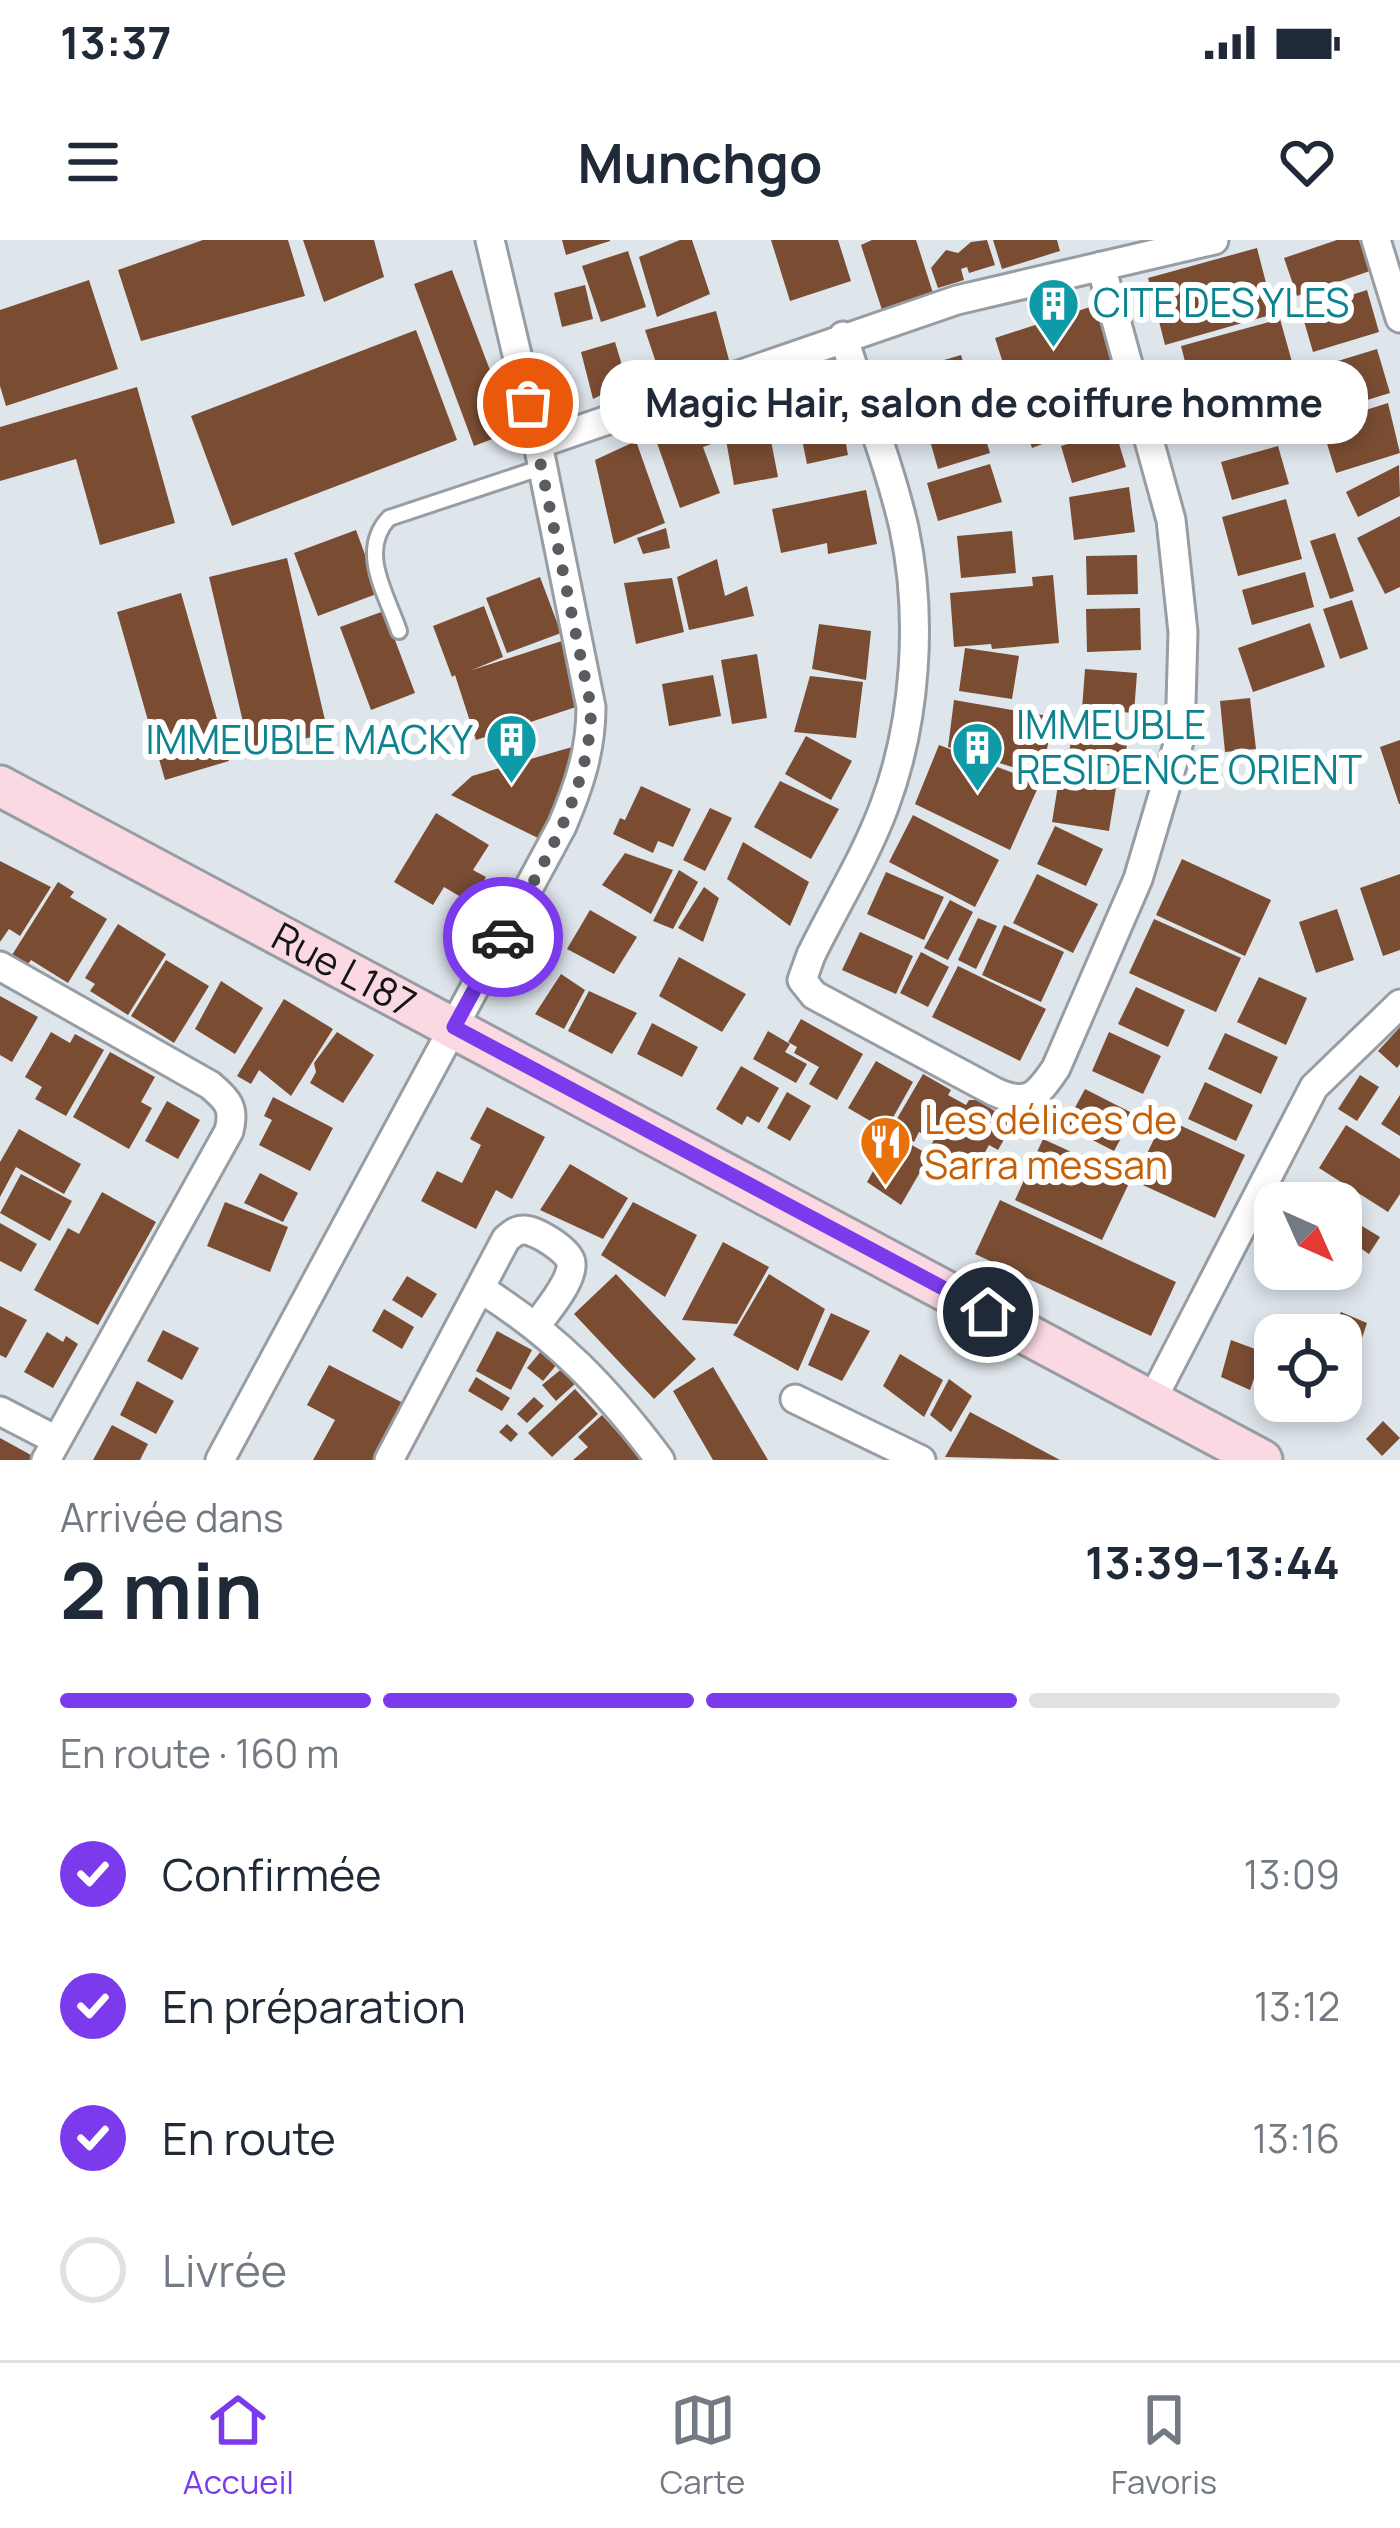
<!DOCTYPE html>
<html lang="fr">
<meta charset="utf-8">
<style>
body{margin:0;font-family:Manrope,sans-serif;background:#f6f6f7;color:#1f2937;height:100vh;display:flex;flex-direction:column;font-size:45px;white-space:nowrap}
*{box-sizing:border-box;margin:0}
p{font-size:39px;color:#747a83}
.icon{flex:none;width:66px;height:66px;fill:none;stroke:currentColor;stroke-width:2;stroke-linecap:round;stroke-linejoin:round}
.map{position:relative;height:1220px;overflow:hidden}
.drawer{display:flex;flex-direction:column;background:#fff;flex:1}
.drawer>*{flex:none}
.needle{width:78px;rotate:135deg}
.fabs{position:absolute;left:1254px;top:942px;display:grid;gap:24px}
.fabs a{display:grid;place-items:center;width:108px;height:108px;border-radius:24px;background:#fff;box-shadow:0 6px 18px #0003;font-size:60px}
.pin{position:absolute;display:grid;place-items:center;width:102px;height:102px;color:#fff;margin:-51px;border:6px solid #fff;border-radius:50%;box-shadow:0 3px 12px #0007}
.courier{position:absolute;display:grid;place-items:center;width:120px;height:120px;margin:-60px;border:9px solid #7c3aed;border-radius:50%;background:#fff;color:#222;box-shadow:0 3px 15px #0007}
.bubble{position:absolute;height:84px;border-radius:36px;background:#fff;box-shadow:0 6px 18px #0003;font-size:39px;font-weight:700;line-height:84px;text-align:center}
.head em{font-style:normal;font-weight:700}
.head div{display:flex;flex-direction:column-reverse}
.head{display:flex;align-items:center;justify-content:space-between;height:204px;padding:0 60px}
h1{font-size:78px;font-weight:700;line-height:90px}
.bar{display:grid;grid-template-columns:repeat(4,1fr);gap:18px 12px;align-content:center;height:144px;padding:0 60px}
.bar i{height:15px;border-radius:9px;background:#e0e1e3}
.bar .selected{background:#7c3aed}
.bar p{grid-column:span 4}
ol{padding:0 60px;list-style:none}
li{display:flex;align-items:center;gap:36px;height:132px}
li p{margin-inline-start:auto}
li .icon{padding:12px;border-radius:50%;background:#7c3aed;color:#fff;stroke-width:4}
li:last-child{color:#747a83}
li i{width:66px;height:66px;border:6px solid #e0e1e3;border-radius:50%}
.status{display:flex;justify-content:space-between;align-items:center;height:84px;padding:0 60px;background:#fff;direction:ltr}
.status svg{height:33px;fill:currentColor}
header{display:flex;justify-content:space-between;align-items:center;height:156px;padding:0 60px;background:#fff;font-size:54px;font-weight:700}
.tabs{display:flex;justify-content:space-around;align-items:center;height:168px;border-top:3px solid #e0e1e3;background:#fff;font-size:33px;color:#747a83}
.tabs a{display:grid;justify-items:center;gap:6px}
.tabs .selected{color:#7c3aed}
.map>svg:first-child{display:block}
.building{fill:#7a4d33}
.lines{fill:none;stroke-linecap:round;stroke-linejoin:round}
.lane-casing{stroke:#979da3;stroke-width:20}
.street-casing{stroke:#979da3;stroke-width:33}
.secondary-casing{stroke:#979da3;stroke-width:45}
.lane{stroke:#fff;stroke-width:14}
.street{stroke:#fff;stroke-width:27}
.secondary{stroke:#fbd9e3;stroke-width:39}
.done{stroke:#595d61;stroke-width:12;stroke-dasharray:0 21.6}
.route{stroke:#7c3aed;stroke-width:15}
.labels{text-anchor:middle;stroke-width:12;stroke-linejoin:round;paint-order:stroke}
.culture-label{font-size:39px;fill:#0d838f;stroke:#fff;text-anchor:start}
.street-label{font-size:39px;fill:#121416;stroke:#fff}
.food-label{font-size:39px;fill:#c56008;stroke:#fff;text-anchor:start}
</style>
<div class="status"><b>13:37</b><svg viewBox="0 0 49 12"><path d="M0 12V9h3v3zM5 12V6h3v6zM10 12V3h3v9zM15 12V0h3v12zM26 1h20v11H26zM47 4h2v5h-2z"/></svg></div>
<header><svg class="icon" aria-label="menu" viewBox="0 0 24 24"><path d="M4 6h16M4 12h16M4 18h16"/></svg>Munchgo<svg class="icon" aria-label="heart" viewBox="0 0 24 24"><path d="M12 20l-8-8c-3-5 5-10 8-4 3-6 11-1 8 4z"/></svg></header>
<div class="map">
<svg width="1400" height="1220" viewBox="0 0 1400 1220">
<rect width="100%" height="100%" fill="#dee5eb"/>
<path class="building" d="M203,0H288L305,56L141,101L118,30Z
M303,0H374L384,37L324,62Z
M562,0H610V1L566,15Z
M680,0H692L710,54L657,77L639,17Z
M771,0H838L851,41L790,61Z
M872,0H916L933,53L882,70L861,5Z
M987,0L995,25L969,33L967,27L961,29L964,40L938,48L931,28L946,10L958,13L971,2Z
M993,0H1057L1060,11L1002,29Z
M1337,0H1359L1370,31L1297,56L1284,18Z
M1257,8L1274,74L1165,105L1148,38Z
M628,11L646,67L601,82L582,26Z
M452,30L513,191L474,206L414,44Z
M89,40L118,129L6,166L0,146V70Z
M585,45L593,79L562,87L554,53Z
M1367,50L1379,92L1313,112L1301,71Z
M1096,65L1113,120L1033,146L1030,135L1009,142L995,98Z
M716,71L729,120L665,149L645,90Z
M1280,79L1292,122L1192,149L1181,106Z
M416,90L457,200L232,286L191,176Z
M615,102L627,142L593,159L581,112Z
M1377,109L1390,153L1318,175L1305,131Z
M961,115L973,155L920,171L907,131Z
M1113,126L1119,144L1105,149L1113,177L1032,208L1024,185L1041,179L1035,152Z
M137,147L175,283L100,305L76,219L0,241V187Z
M1025,147L1034,178L1015,184L1006,153Z
M1283,147L1288,187L1214,198L1208,158Z
M1388,163L1400,213L1336,233L1321,184Z
M839,166L848,215L807,224L797,175Z
M978,175L990,213L938,229L927,190Z
M710,183L717,202L703,207L720,253L680,268L657,203Z
M768,185L778,237L734,245L725,194Z
M1115,190L1126,227L1072,243L1061,206Z
M636,201L665,283L614,304L595,220Z
M1278,206L1289,244L1232,260L1221,222Z
M990,224L1002,262L938,281L927,243Z
M1399,225L1400,256L1358,277L1346,252Z
M1129,247L1135,292L1074,300L1069,257Z
M866,250L877,304L828,314L827,303L781,313L772,269Z
M1286,259L1302,319L1238,336L1222,277Z
M1400,276V347L1385,354L1357,298Z
M666,288L670,308L643,314L637,298Z
M356,290L379,353L318,376L294,313Z
M1012,291L1016,333L961,338L957,296Z
M1335,293L1354,351L1330,359L1310,301Z
M1137,315L1138,354L1087,355L1086,316Z
M287,318L328,493L250,512L209,337Z
M717,319L725,356L747,346L754,376L689,390L677,337Z
M1305,332L1314,367L1252,385L1242,350Z
M1053,335L1059,403L992,409L991,404L954,407L950,353L1033,346L1032,337Z
M540,337L561,393L507,413L486,358Z
M672,338L684,392L636,404L624,343Z
M181,353L229,521L165,540L117,372Z
M1352,360L1368,409L1340,419L1323,369Z
M484,366L503,417L472,430L568,399L588,463L476,500L455,435L452,437L433,386Z
M1140,368L1141,410L1087,412L1086,369Z
M384,371L415,453L371,470L340,387Z
M1310,383L1325,427L1253,452L1238,408Z
M819,384L871,391L866,440L812,429Z
M965,408L1019,416L1012,459L959,451Z
M757,414L767,478L732,484L721,420Z
M1085,429L1137,433L1134,473L1082,469Z
M713,435L721,476L669,486L662,444Z
M810,436L863,442L856,498L794,492Z
M1250,458L1256,509L1225,512L1220,461Z
M954,460L1054,477L1041,536L948,507Z
M1075,481L1130,492L1122,528L1068,517Z
M806,496L852,521L831,560L785,534Z
M1400,500V564H1399L1380,507Z
M579,505L540,599L451,555L472,536Z
M939,505L1040,543L1010,610L915,564Z
M1059,539L1116,548L1109,591L1052,582Z
M780,541L839,569L811,619L754,587Z
M641,546L691,569L673,607L658,601L653,613L613,594L620,578L625,580Z
M710,568L732,578L705,631L683,620Z
M436,573L489,605L473,630L486,637L471,663L444,647L433,665L394,642Z
M913,575L999,620L975,667L889,622Z
M1055,586L1103,609L1086,646L1037,624Z
M743,602L809,642L790,686L727,639Z
M625,613L673,630L651,674L602,645Z
M1182,619L1271,660L1245,716L1156,675Z
M0,621L51,647L20,696L9,689L0,702Z
M679,630L698,642L673,689L653,681Z
M886,632L944,657L924,700L867,674Z
M1037,634L1098,664L1073,713L1013,683Z
M1400,634V710L1383,716L1360,648Z
M58,642L74,652L70,657L107,679L68,743L31,720L28,724L12,715Z
M704,647L719,658L703,702L678,688Z
M950,660L973,672L948,720L924,708Z
M1337,669L1354,720L1316,733L1299,682Z
M590,670L637,697L614,734L567,709Z
M978,678L997,686L976,729L958,720Z
M1154,679L1241,718L1216,772L1129,733Z
M118,684L166,714L128,775L90,751L95,744L85,738Z
M1004,685L1064,712L1041,762L982,735Z
M860,692L913,716L896,754L842,730Z
M921,712L949,727L928,767L900,753Z
M679,717L746,754L722,792L659,756Z
M166,720L209,746L174,803L131,776Z
M958,726L1046,769L1020,821L932,777Z
M561,734L585,750L564,789L535,774Z
M1259,737L1307,758L1286,805L1237,782Z
M221,741L263,768L235,814L195,789Z
M1136,747L1185,770L1168,807L1118,784Z
M589,751L637,773L612,814L568,791Z
M0,756L38,777L12,822L0,815Z
M284,759L333,789L291,856L259,830L251,844L237,836Z
M801,779L863,814L837,860L809,844L819,827L794,813L797,807L788,802Z
M652,783L698,807L682,837L637,814Z
M1400,787V824L1397,828L1378,811Z
M768,791L790,804L785,812L807,824L796,843L753,819Z
M51,792L70,803L75,794L104,810L66,876L35,859L42,847L25,837Z
M337,792L374,815L343,863L310,843L316,832L314,823Z
M1109,792L1161,816L1143,854L1092,831Z
M1225,793L1278,817L1261,854L1208,829Z
M110,812L155,837L141,862L152,868L129,909L73,877Z
M876,821L913,842L886,890L848,868Z
M741,826L779,848L759,883L747,876L742,885L716,869Z
M923,834L951,850L948,855L966,865L969,860H976L1014,882L998,910L989,905L984,914L993,919L981,940L928,910L934,900L919,892L914,902L891,889Z
M1360,835L1379,847L1357,881L1338,869Z
M1205,842L1253,865L1236,901L1188,879Z
M1085,849L1134,874L1114,911L1065,886Z
M787,852L811,866L790,901L767,888Z
M1400,855V896L1381,884Z
M273,857L333,888L310,931L259,905L272,880L264,876Z
M167,861L200,880L178,919L145,901Z
M487,867L545,897L512,959L496,950L476,989L421,961L437,931L462,943L481,905L470,899Z
M1164,878L1245,915L1215,978L1134,941Z
M1346,885L1400,919V954L1388,972L1319,928Z
M19,889L81,924L64,954L16,927L0,957V922Z
M893,895L930,915L901,965L867,942Z
M1043,899L1131,939L1102,1000L1015,960Z
M570,924L628,958L603,999L540,970Z
M260,933L298,953L283,982L244,963Z
M21,934L72,961L50,1001L0,973Z
M1330,951L1349,963L1341,976V963H1323Z
M102,952L156,982L98,1085L34,1050L68,988L79,994Z
M1000,960L1176,1042L1151,1096L975,1014Z
M225,962L288,987L270,1032L207,1006Z
M633,962L697,995L665,1057L601,1015Z
M0,983L37,1004L21,1032L0,1021Z
M1357,983L1380,997L1369,1014L1347,999Z
M723,1002L769,1027L737,1084L682,1080Z
M616,1034L696,1119L654,1159L574,1074Z
M769,1034L825,1069L798,1131L733,1095Z
M407,1036L437,1054L422,1078L392,1060Z
M0,1066L27,1080L6,1118L0,1115Z
M384,1069L414,1087L402,1109L372,1091Z
M1341,1072L1367,1083L1362,1098L1333,1086Z
M831,1073L870,1091L842,1141L808,1125Z
M163,1090L199,1108L182,1140L147,1121Z
M497,1091L532,1110L511,1150L476,1131Z
M47,1092L63,1102L66,1096L78,1104L53,1148L24,1132Z
M1231,1100L1263,1112L1256,1133L1269,1107L1275,1110V1137L1256,1133L1250,1150L1221,1137Z
M542,1110L558,1123L543,1141L527,1128Z
M900,1114L943,1140L924,1177L883,1146Z
M329,1125L407,1165L377,1220H313L335,1180L307,1165Z
M564,1127L577,1142L556,1161L542,1145Z
M713,1127L768,1220H713L673,1151Z
M476,1137L510,1158L502,1171L468,1151Z
M949,1139L972,1156L951,1192L930,1175Z
M1271,1139L1275,1140V1161H1287L1286,1167L1267,1160Z
M137,1141L174,1161L156,1194L120,1175Z
M575,1149L598,1174L552,1217L528,1193Z
M534,1157L544,1166L527,1183L517,1174Z
M970,1172L1060,1220L945,1217Z
M602,1175L642,1220H573L588,1207L578,1197Z
M1383,1181L1400,1198L1382,1216L1366,1199Z
M507,1184L518,1194L511,1202L499,1192Z
M112,1185L148,1204L140,1220H93Z
M0,1198L40,1220H0Z"/>
<g class="lines">
<defs>
<path id="lane" d="M399,391C386,353 358,311 389,278L543,227"/>
<path id="street" d="M1376,0L1400,78
M843,96C863,159 889,223 904,288C923,377 916,482 884,567C865,618 835,666 811,715L802,740L814,755L995,852C1028,867 1037,856 1056,828L1138,639L1180,498L1183,392L1171,280L1101,26
M538,204L957,60L1214,0
M0,726L210,845C228,860 235,868 229,891L46,1220
M481,1049C556,1096 607,1149 660,1220
M795,1159L921,1220
M1152,1160L1314,847L1400,764
M0,1171L56,1200
M220,1220L562,586C579,546 591,511 591,467L538,204L490,0
M389,1220L506,999C511,995 516,990 523,990C535,989 570,1011 571,1023C573,1041 547,1070 537,1085"/>
<g id="secondary">
<path id="s1" d="M0,546L1262,1220"/>
</g>
</defs>
<use href="#lane" class="lane-casing"/>
<use href="#street" class="street-casing"/>
<use href="#secondary" class="secondary-casing"/>
<use href="#lane" class="lane"/>
<use href="#street" class="street"/>
<use href="#secondary" class="secondary"/>
</g>
<g class="lines">
<path class="done" d="M503,697C542,624 591,552 591,467L528,163"/>
<path class="route" d="M503,697L454,787L988,1072"/>
</g>
<defs>
<symbol id="building-pin" viewBox="-11 -11 22 30"><path d="M0 17L-7.5 6A9.5 9.5 0 1 1 7.5 6Z" fill="#0f9aa8" stroke="#fff"/><path d="M-4-6H4V6H1V3H-1V6H-4ZM-2.5-4.3h1.7v1.8h-1.7ZM.8-4.3h1.7v1.8H.8ZM-2.5-1h1.7V.8h-1.7ZM.8-1h1.7V.8H.8Z" fill="#fff"/></symbol>
<symbol id="restaurant-pin" viewBox="-11 -11 22 30"><path d="M0 17L-7.5 6A9.5 9.5 0 1 1 7.5 6Z" fill="#e8710a" stroke="#fff"/><path d="M-5-6h1v4h1v-4h1v4h1v-4h1v5L-1.5 .5V6h-2V.5L-5-1ZM5-6V6H3V1.5H1.5Q1.5-4 5-6Z" fill="#fff"/></symbol>
</defs>
<g fill-rule="evenodd">
<use href="#building-pin" x="1024" y="34" width="59" height="81"/>
<use href="#building-pin" x="482" y="470" width="59" height="81"/>
<use href="#building-pin" x="948" y="478" width="59" height="81"/>
<use href="#restaurant-pin" x="856" y="872" width="59" height="81"/>
</g>
<g class="labels">
<g class="culture-label">
<text x="1093" y="77">CITE DES YLES</text>
<text x="1016" y="499">IMMEUBLE<tspan x="1016" dy="45">RESIDENCE ORIENT</tspan></text>
<text x="473" y="514" text-anchor="end">IMMEUBLE MACKY</text>
</g>
<g class="street-label">
<text dy="14" stroke="none"><textPath href="#s1" startOffset="390">Rue L187</textPath></text>
</g>
<g class="food-label">
<text x="924" y="894">Les délices de<tspan x="924" dy="45">Sarra messan</tspan></text>
</g>
</g>
</svg>
<div class="fabs">
<a><svg class="needle" viewBox="-14 -14 28 28"><path d="M0-13l5 13h-10z" fill="#e53935"/><path d="M0 13l5-13h-10z" fill="#747a83"/></svg></a>
<a><svg class="icon" aria-label="locate" viewBox="0 0 24 24"><circle cx="12" cy="12" r="6"/><path d="M12 2v4M12 18v4M2 12h4M18 12h4"/></svg></a>
</div>
<div class="pin" style="left:528px;top:163px;background:#ea580c"><svg class="icon" aria-label="bag" viewBox="0 0 24 24"><path d="M5 8h14l-1 12H6zM9 8a3 3 0 0 1 6 0"/></svg></div>
<div class="pin" style="left:988px;top:1072px;background:#1f2937"><svg class="icon" aria-label="home" viewBox="0 0 24 24"><path d="M3 11l9-7 9 7M6 9v11h12V9"/></svg></div>
<div class="courier" style="left:503px;top:697px"><svg class="icon" aria-label="car" viewBox="0 0 24 24"><path d="M5 17H2v-5l4-1 3-4h7l3 4 3 1v5h-3M9 17h6M6 11h13"/><circle cx="7" cy="17" r="2"/><circle cx="17" cy="17" r="2"/></svg></div>
<div class="bubble" style="left:600px;top:120px;width:768px">Magic Hair, salon de coiffure homme</div>
</div>
<section class="drawer">
<div class="head"><div><h1>2 min</h1><p>Arrivée dans</p></div><em>13:39–13:44</em></div>
<div class="bar"><i class="selected"></i><i class="selected"></i><i class="selected"></i><i></i><p>En route · 160 m</p></div>
<ol>
<li><svg class="icon" aria-label="check" viewBox="0 0 24 24"><path d="M5 12l5 5 9-10"/></svg>Confirmée<p>13:09</p></li>
<li><svg class="icon" aria-label="check" viewBox="0 0 24 24"><path d="M5 12l5 5 9-10"/></svg>En préparation<p>13:12</p></li>
<li><svg class="icon" aria-label="check" viewBox="0 0 24 24"><path d="M5 12l5 5 9-10"/></svg>En route<p>13:16</p></li>
<li><i></i>Livrée</li>
</ol>
</section>
<nav class="tabs">
<a class="selected"><svg class="icon" aria-label="home" viewBox="0 0 24 24"><path d="M3 11l9-7 9 7M6 9v11h12V9"/></svg>Accueil</a>
<a><svg class="icon" aria-label="map" viewBox="0 0 24 24"><path d="M3 6l6-2 6 2 6-2v14l-6 2-6-2-6 2zM9 4v14M15 6v14"/></svg>Carte</a>
<a><svg class="icon" aria-label="saved" viewBox="0 0 24 24"><path d="M7 4h10v16l-5-4-5 4z"/></svg>Favoris</a>
</nav>
